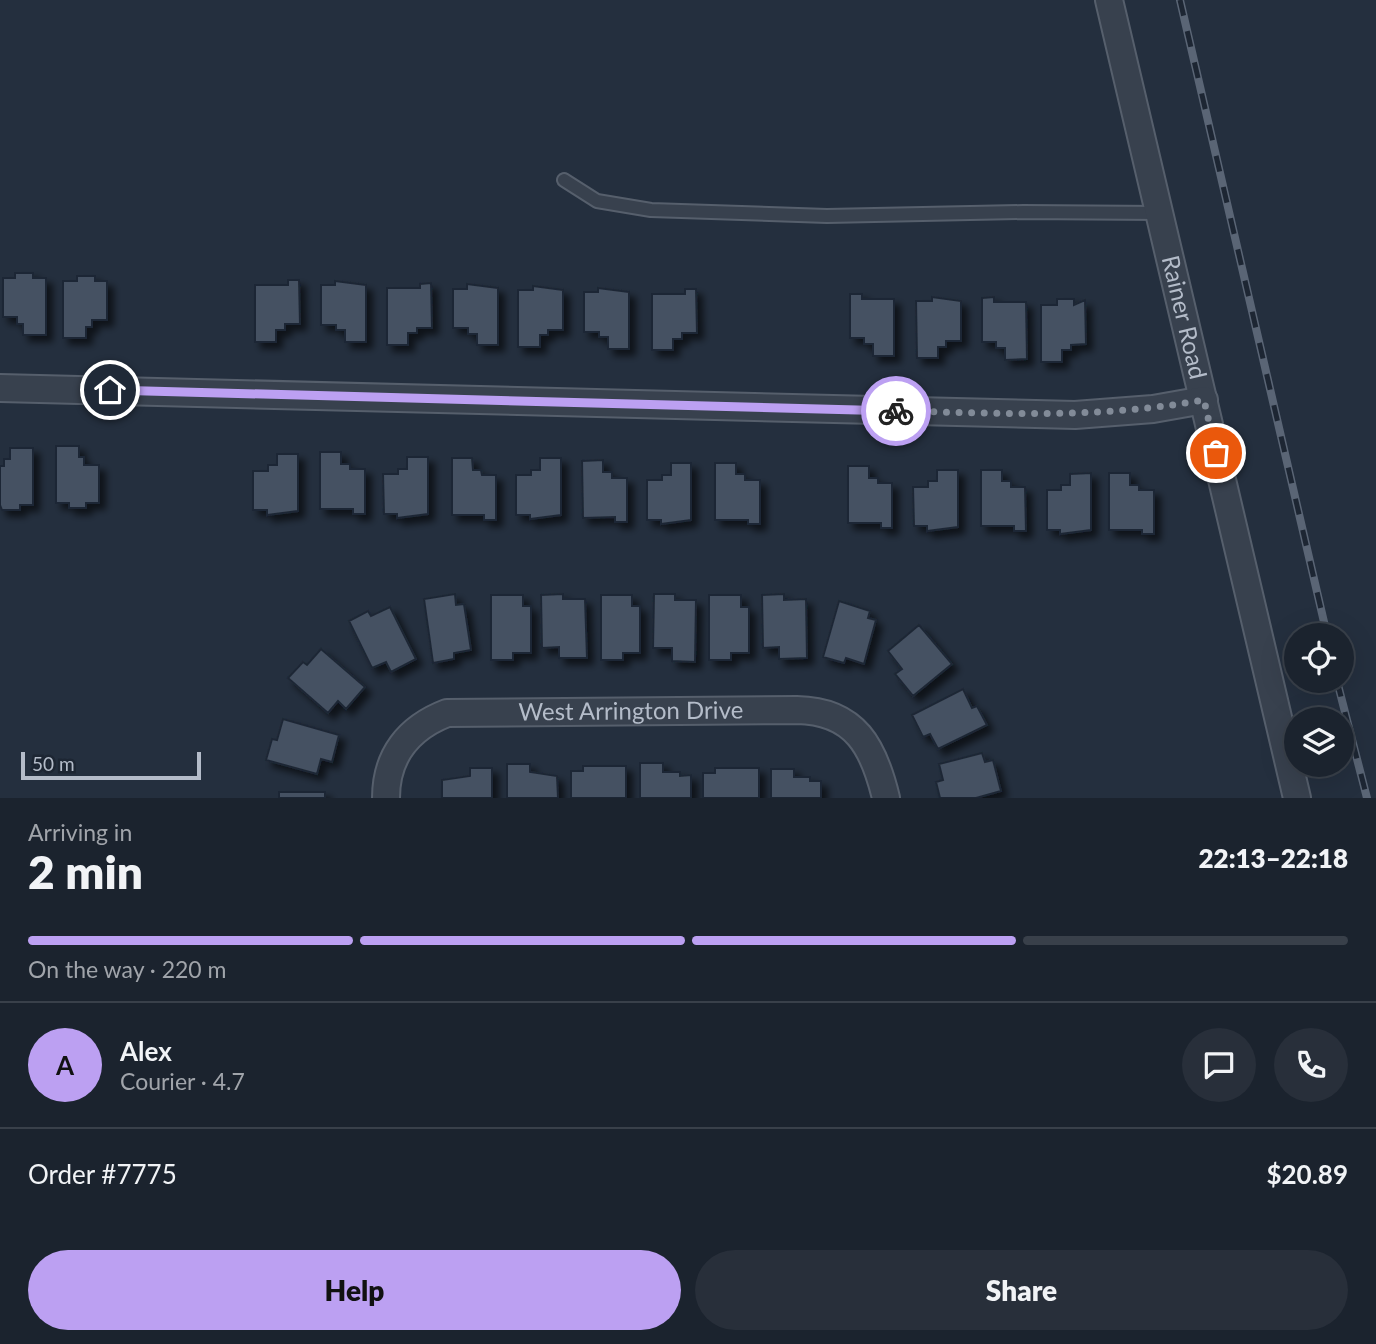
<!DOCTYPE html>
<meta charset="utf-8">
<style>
body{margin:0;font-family:Lato,sans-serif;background:#282f3a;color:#f1f3f6;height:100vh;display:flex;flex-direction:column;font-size:26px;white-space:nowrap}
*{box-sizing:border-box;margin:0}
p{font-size:23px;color:#a0a4aa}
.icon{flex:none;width:38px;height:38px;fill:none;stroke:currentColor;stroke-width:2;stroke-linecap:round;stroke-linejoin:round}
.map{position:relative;height:798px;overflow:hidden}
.drawer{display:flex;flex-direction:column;background:#1b232e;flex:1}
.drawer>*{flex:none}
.buttons{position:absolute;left:1284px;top:623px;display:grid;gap:14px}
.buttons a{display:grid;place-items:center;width:70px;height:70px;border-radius:50%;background:#1b232e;box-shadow:0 7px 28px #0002,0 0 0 2px #39404a;font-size:35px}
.scale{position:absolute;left:21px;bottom:18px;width:180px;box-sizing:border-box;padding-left:7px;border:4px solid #b4bcc9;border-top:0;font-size:19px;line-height:24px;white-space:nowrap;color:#b4bcc9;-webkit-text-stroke:5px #1d2633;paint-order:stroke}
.pin{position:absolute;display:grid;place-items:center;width:60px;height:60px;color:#fff;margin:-30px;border:4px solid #fff;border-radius:50%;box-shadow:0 2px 7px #0007}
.courier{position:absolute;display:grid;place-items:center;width:70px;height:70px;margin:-35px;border:5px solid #bca0f2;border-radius:50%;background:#fff;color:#222;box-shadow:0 2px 9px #0007}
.summary em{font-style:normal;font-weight:800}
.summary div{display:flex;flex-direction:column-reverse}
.summary{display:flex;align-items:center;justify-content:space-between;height:119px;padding:0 28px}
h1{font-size:46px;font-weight:800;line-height:52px}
.bar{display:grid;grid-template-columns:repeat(4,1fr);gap:10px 7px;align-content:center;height:84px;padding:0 28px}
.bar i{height:9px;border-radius:5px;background:#39404a}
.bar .active{background:#bca0f2}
.bar p{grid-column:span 4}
.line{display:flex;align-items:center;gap:18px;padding:0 28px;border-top:2px solid #39404a}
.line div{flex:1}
.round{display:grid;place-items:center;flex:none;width:74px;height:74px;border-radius:37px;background:#282f3a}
.cta{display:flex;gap:14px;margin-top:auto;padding:14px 28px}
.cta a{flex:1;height:80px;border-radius:42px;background:#bca0f2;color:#111;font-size:28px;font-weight:800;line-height:80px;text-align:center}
.cta a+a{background:#282f3a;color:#f1f3f6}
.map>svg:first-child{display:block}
.building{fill:#455162;stroke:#1f2835;stroke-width:2;filter:url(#shadow)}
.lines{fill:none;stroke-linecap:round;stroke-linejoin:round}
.lane-casing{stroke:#565f6c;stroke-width:16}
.street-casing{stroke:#565f6c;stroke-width:30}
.lane{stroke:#38414e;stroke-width:12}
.street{stroke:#38414e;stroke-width:26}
.rail-casing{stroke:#5a6575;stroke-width:8}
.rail{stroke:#1d2633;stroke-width:5;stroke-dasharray:16;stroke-linecap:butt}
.done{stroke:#828b98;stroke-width:7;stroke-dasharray:0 12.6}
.route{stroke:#bca0f2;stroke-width:9}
.labels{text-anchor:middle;stroke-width:5;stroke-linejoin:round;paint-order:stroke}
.street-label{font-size:24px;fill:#b4bcc9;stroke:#1d2633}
</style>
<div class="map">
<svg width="1376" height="798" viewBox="0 0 1376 798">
<defs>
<filter id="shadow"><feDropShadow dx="6" dy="6" stdDeviation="3.5" flood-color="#0009"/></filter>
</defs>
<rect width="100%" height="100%" fill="#242f3e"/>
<path class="building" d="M15,273H33V278H46V335H23V324H17V317H3V278H15Z
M77,276H95V281H107V320H92V327H86V338H63V281H77Z
M288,280H299L300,324H285V330H276V342H255V285H288Z
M335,281L366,285V342H345V330H336V325H321V285H335Z
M431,283L432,328H417V333H408V345H387V288H420V284Z
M467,284L498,288V345H477V334H468V328H453V289H467Z
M533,286L563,290V330H548V335H540V347H518V290H533Z
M598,288L629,292V349H608V337H599V332H584V292H598Z
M685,289H696L697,333H682V339H673V350H652V294H685Z
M850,294H862V299H894V356H873V344H864V338H850Z
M932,297L961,301V341H946V347H938V358H917L916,301H932Z
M994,297V302H1026L1027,359L1005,360V348H996V342H982V298Z
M1057,299H1074V305L1085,300L1086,344L1071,345V350H1062V362H1041V305H1057Z
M56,446H79V457H84V465H99V503H86V508H69V503H56Z
M10,448H33V505H20V510H2L0,505V466H4V459H10Z
M320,452H341V464H350V469H365V514H353V509H320Z
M277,454H298V511L267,515V510H253V471H268V465H277Z
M407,457H428V514L397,518V514H384L383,474H398V469H407Z
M452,458H472L473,470H481L482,475H496V520H484V515H452Z
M540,458H561V515L530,519V515H516V475H531V470H540Z
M603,460V472H612V478H627V522H615V517L583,518L582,461Z
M671,463H691V520L661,524V520H647V480H662V475H671Z
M715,463H736V474H745V480H760V524H748V520H715Z
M848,466H869V478H878V483H892V528H881V523H848Z
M937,470H958V527L927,531V526H914L913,487H928V481H937Z
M981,470H1002V481H1011V487H1025L1026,531H1014V526H981Z
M1091,473V530L1060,534V530H1047V490H1061V485H1070V474Z
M1109,473H1130V485H1139V490H1154V534H1142V530H1109Z
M455,594L456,605L464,604L471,650L454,653V659L433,663L424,599Z
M563,594V599H585L587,658H559V647L542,648L541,595Z
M654,594H675V600H696L695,662L672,661V648H653Z
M784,594V600L806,599L807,658L779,659V647L763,648L762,595Z
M491,595H523V606H531V653H513V660H491Z
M601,595H632V606H640V653H623V660H601Z
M709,595H741V607H749V653H731V660H709Z
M839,601L870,611L868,618L876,620L864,664L846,658L844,663L823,657Z
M390,607L416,659L391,672L386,662L372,668L349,621L368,611L371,616Z
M919,625L952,664L913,696L895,674L902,669L888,651Z
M321,649L365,687L346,709L338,701L328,713L288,678L303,662L307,665Z
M963,689L972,708L977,706L987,725L938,749L930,734L923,737L912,715Z
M283,719L339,735L332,762L321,759L317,774L266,760L272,739L277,740Z
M982,753L985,762L993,760L1001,791L976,798H940L936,782L943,780L939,764Z
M640,763H663V772H680V776L691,775V798H640Z
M507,764H530V772L557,776L558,798H507Z
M583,766H626V798H571V771H583Z
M470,768H492V798H442V780L470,776Z
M715,768H759V798H703V773H715Z
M771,769H794V777H810V781H821V798H771Z
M279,792H325V798H279Z"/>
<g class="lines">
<defs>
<path id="lane" d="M564,180L597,201L651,210L827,216L1023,212L1160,213"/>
<g id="street">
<path id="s1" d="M1109,0L1297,798"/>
<path d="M0,388L1075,415L1153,409L1204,400"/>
<path id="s2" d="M386,798C386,756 408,728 447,713L797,710C856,711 874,748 886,798"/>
</g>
</defs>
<use href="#lane" class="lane-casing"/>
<use href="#street" class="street-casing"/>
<use href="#lane" class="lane"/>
<use href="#street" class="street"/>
<defs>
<path id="rail" d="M1180,0L1327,635
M1337,681L1367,798"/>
</defs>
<use href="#rail" class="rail-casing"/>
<use href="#rail" class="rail"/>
</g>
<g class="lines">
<path class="done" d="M896,411C1003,413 1097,419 1204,400L1216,453"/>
<path class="route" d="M110,390L896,411"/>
</g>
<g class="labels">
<g class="street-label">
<text dy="8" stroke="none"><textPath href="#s1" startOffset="326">Rainer Road</textPath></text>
<text dy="8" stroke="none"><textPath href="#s2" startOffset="296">West Arrington Drive</textPath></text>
</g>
</g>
</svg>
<div class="buttons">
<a><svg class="icon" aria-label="locate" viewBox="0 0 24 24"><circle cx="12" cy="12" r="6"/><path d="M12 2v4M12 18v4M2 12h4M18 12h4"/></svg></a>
<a><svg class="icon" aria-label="layers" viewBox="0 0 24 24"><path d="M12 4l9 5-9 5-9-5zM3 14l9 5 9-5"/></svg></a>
</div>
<div class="scale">50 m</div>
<div class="pin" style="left:1216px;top:453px;background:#ea580c"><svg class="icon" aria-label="bag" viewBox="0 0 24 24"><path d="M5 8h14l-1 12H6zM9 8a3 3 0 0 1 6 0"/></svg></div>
<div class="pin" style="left:110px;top:390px;background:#1f2937"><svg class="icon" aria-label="home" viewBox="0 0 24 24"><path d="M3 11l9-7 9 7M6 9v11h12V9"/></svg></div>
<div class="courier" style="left:896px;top:411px"><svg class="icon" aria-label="bike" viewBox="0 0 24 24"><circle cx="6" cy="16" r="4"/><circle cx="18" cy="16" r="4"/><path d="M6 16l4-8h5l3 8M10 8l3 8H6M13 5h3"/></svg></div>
</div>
<section class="drawer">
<div class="summary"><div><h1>2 min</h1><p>Arriving in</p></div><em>22:13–22:18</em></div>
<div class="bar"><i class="active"></i><i class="active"></i><i class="active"></i><i></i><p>On the way · 220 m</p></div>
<div class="line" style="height:126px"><b class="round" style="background:#bca0f2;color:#111">A</b><div><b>Alex</b><p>Courier · 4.7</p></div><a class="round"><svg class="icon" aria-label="chat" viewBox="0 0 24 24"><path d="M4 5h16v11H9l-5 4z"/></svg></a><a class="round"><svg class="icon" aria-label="phone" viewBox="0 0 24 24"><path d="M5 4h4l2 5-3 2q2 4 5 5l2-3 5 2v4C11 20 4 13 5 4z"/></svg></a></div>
<div class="line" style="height:91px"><div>Order #7775</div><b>$20.89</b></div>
<div class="cta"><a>Help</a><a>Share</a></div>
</section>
